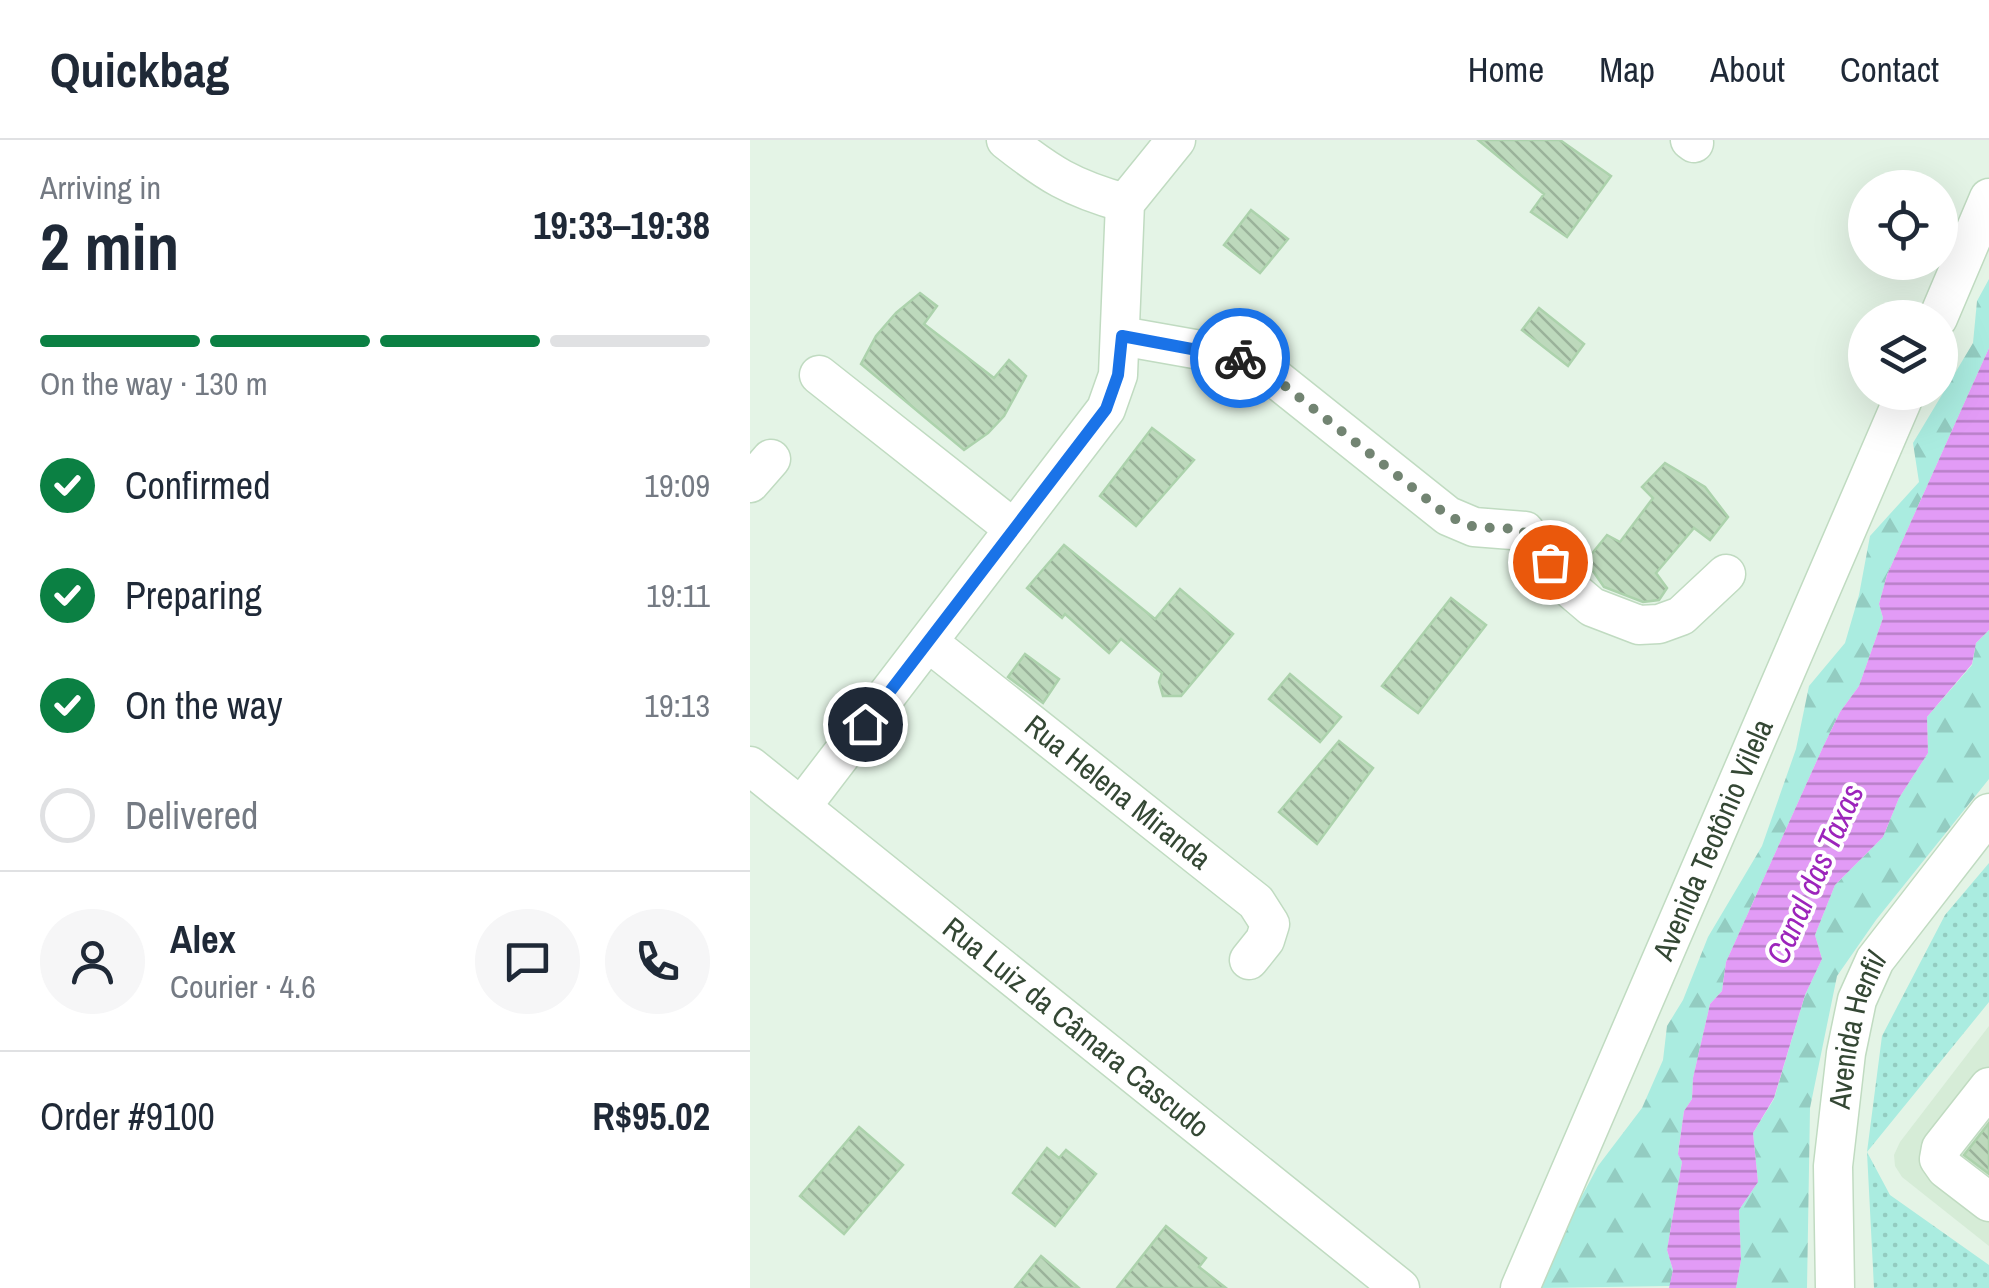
<!DOCTYPE html>
<meta charset="utf-8">
<style>
body{margin:0;font-family:"Archivo Narrow",sans-serif;background:#f6f6f7;color:#1f2937;height:100vh;display:flex;flex-direction:column;font-size:38px;white-space:nowrap}
*{box-sizing:border-box;margin:0}
p{font-size:32px;color:#747a83}
.icon{flex:none;width:55px;height:55px;fill:none;stroke:currentColor;stroke-width:2;stroke-linecap:round;stroke-linejoin:round}
.map{position:relative;flex:1;overflow:hidden}
.sheet{display:flex;flex-direction:column;background:#fff;width:750px}
.sheet>*{flex:none}
.buttons{position:absolute;left:1098px;top:30px;display:grid;gap:20px}
.buttons a{display:grid;place-items:center;width:110px;height:110px;border-radius:50%;background:#fff;box-shadow:0 10px 40px #0002;font-size:50px}
.pin{position:absolute;display:grid;place-items:center;width:85px;height:85px;color:#fff;margin:-42px;border:5px solid #fff;border-radius:50%;box-shadow:0 2px 10px #0007}
.courier{position:absolute;display:grid;place-items:center;width:100px;height:100px;margin:-50px;border:8px solid #1a73e8;border-radius:50%;background:#fff;color:#222;box-shadow:0 2px 12px #0007}
.head em{font-style:normal;font-weight:700}
.head div{display:flex;flex-direction:column-reverse}
.head{display:flex;align-items:center;justify-content:space-between;height:170px;padding:0 40px}
h1{font-size:65px;font-weight:700;line-height:75px}
.bar{display:grid;grid-template-columns:repeat(4,1fr);gap:15px 10px;align-content:center;height:120px;padding:0 40px}
.bar i{height:12px;border-radius:8px;background:#e0e1e3}
.bar .current{background:#0b8043}
.bar p{grid-column:span 4}
.line{display:flex;align-items:center;gap:25px;padding:0 40px;border-top:2px solid #e0e1e3}
.line div{flex:1}
.round{display:grid;place-items:center;flex:none;width:105px;height:105px;border-radius:52px;background:#f6f6f7}
ol{padding:0 40px;list-style:none}
li{display:flex;align-items:center;gap:30px;height:110px}
li p{margin-inline-start:auto}
li .icon{padding:10px;border-radius:50%;background:#0b8043;color:#fff;stroke-width:4}
li:last-child{color:#747a83}
li i{width:55px;height:55px;border:5px solid #e0e1e3;border-radius:50%}
header{display:flex;align-items:center;gap:60px;box-sizing:border-box;height:140px;padding:0 50px;background:#fff;border-bottom:2px solid #e0e1e3}
header strong{font-size:48px}
nav{display:flex;gap:55px;margin-inline-start:auto;font-size:35px}
main{display:flex;flex:1;min-height:0}
.map>svg:first-child{display:block}
.residential{fill:#d6ecd7}
.forest{fill:url(#forest-firs)}
.park{fill:url(#park-dots)}
.water{fill:url(#water-rules)}
.building{fill:url(#building-back-hatch);stroke:#acd2ac;stroke-width:2.5}
.lines{fill:none;stroke-linecap:round;stroke-linejoin:round}
.minor-casing{stroke:#c0dbc1;stroke-width:41}
.minor{stroke:#fff;stroke-width:38}
.done{stroke:#728472;stroke-width:10;stroke-dasharray:0 18}
.route{stroke:#1a73e8;stroke-width:12}
.labels{text-anchor:middle;stroke-width:8;stroke-linejoin:round;paint-order:stroke}
.street-label{font-size:30px;fill:#344734;stroke:#fff}
.water-label{font-size:32px;font-style:italic;fill:#9c24bb;stroke:#fff}
</style>
<header>
<strong>Quickbag</strong>
<nav><a>Home</a><a>Map</a><a>About</a><a>Contact</a></nav>
</header>
<main>
<section class="sheet">
<div class="head"><div><h1>2 min</h1><p>Arriving in</p></div><em>19:33–19:38</em></div>
<div class="bar"><i class="current"></i><i class="current"></i><i class="current"></i><i></i><p>On the way · 130 m</p></div>
<ol>
<li><svg class="icon" aria-label="check" viewBox="0 0 24 24"><path d="M5 12l5 5 9-10"/></svg>Confirmed<p>19:09</p></li>
<li><svg class="icon" aria-label="check" viewBox="0 0 24 24"><path d="M5 12l5 5 9-10"/></svg>Preparing<p>19:11</p></li>
<li><svg class="icon" aria-label="check" viewBox="0 0 24 24"><path d="M5 12l5 5 9-10"/></svg>On the way<p>19:13</p></li>
<li><i></i>Delivered</li>
</ol>
<div class="line" style="height:180px"><a class="round"><svg class="icon" aria-label="person" viewBox="0 0 24 24"><circle cx="12" cy="8" r="4"/><path d="M4 21q1-7 8-7t8 7"/></svg></a><div><b>Alex</b><p>Courier · 4.6</p></div><a class="round"><svg class="icon" aria-label="chat" viewBox="0 0 24 24"><path d="M4 5h16v11H9l-5 4z"/></svg></a><a class="round"><svg class="icon" aria-label="phone" viewBox="0 0 24 24"><path d="M5 4h4l2 5-3 2q2 4 5 5l2-3 5 2v4C11 20 4 13 5 4z"/></svg></a></div>
<div class="line" style="height:130px"><div>Order #9100</div><b>R$95.02</b></div>
</section>
<div class="map">
<svg width="1239" height="1148" viewBox="0 0 1239 1148">
<defs>
<pattern id="forest-firs" width="22" height="20" patternUnits="userSpaceOnUse" patternTransform="scale(2.5)"><rect width="22" height="20" fill="#aaece0"/><path d="M5 1l3.5 6h-7zM16 11l3.5 6h-7z" fill="#93ccc1"/></pattern>
<pattern id="park-dots" width="8" height="8" patternUnits="userSpaceOnUse" patternTransform="scale(2.5)"><rect width="8" height="8" fill="#aaece0"/><path d="M2 2h.1M6 6h.1" fill="none" stroke="#93ccc1" stroke-width="1.8" stroke-linecap="round"/></pattern>
<pattern id="water-rules" width="6" height="5" patternUnits="userSpaceOnUse" patternTransform="scale(2.5)"><rect width="6" height="5" fill="#e29bf6"/><path d="M0 2.5h6" fill="none" stroke="#b880c8"/></pattern>
<pattern id="building-back-hatch" width="6" height="6" patternUnits="userSpaceOnUse" patternTransform="scale(2.5)"><rect width="6" height="6" fill="#bdd9bc"/><path d="M-1 5l2 2M0 0l6 6M5-1l2 2" fill="none" stroke="#9ab29a"/></pattern>
</defs>
<rect width="100%" height="100%" fill="#e4f4e6"/>
<path class="residential" d="M1239,886V1106L1152,1037L1145,1026L1144,1015L1150,1002Z"/>
<path class="forest" d="M1239,139V208L1137,435L1129,464L1133,478L1109,546L1090,572L1073,607L976,822L972,851L960,864L943,938L942,959L934,971L928,1013L932,1022L917,1110L923,1130L920,1146L789,1148L804,1108L848,1026L892,968L913,920L917,886L933,860L958,797L1012,706L1046,609L1059,546L1095,503L1109,455L1120,396L1169,342L1163,303L1223,203L1227,161Z
M1239,490V639L1126,780L1087,836L1060,968L1057,1148H986L991,1120L989,1070L1008,1042L1003,993L1024,959L1055,855L1072,819L1065,795L1085,745L1133,697L1149,658L1178,613L1177,577L1222,525L1226,503Z"/>
<path class="park" d="M1239,723V862L1117,1012L1140,1055L1239,1125V1148H1124L1117,1012L1132,896L1195,775Z"/>
<path class="water" d="M1239,188V490L1226,503L1222,524L1177,577L1178,613L1149,658L1133,697L1085,745L1065,795L1072,819L1055,855L1024,958L1003,993L1008,1042L989,1070L991,1120L986,1148H919L923,1130L917,1110L932,1022L928,1014L934,971L942,959L943,938L960,864L972,851L976,822L1073,607L1090,572L1109,546L1133,478L1129,464L1137,435L1239,208Z"/>
<path class="building" d="M728,0H810L861,36L817,97L781,72L794,54Z
M501,70L538,99L510,133L474,105Z
M170,153L187,166L174,184L244,238L259,220L276,236L254,276L238,293L214,310L111,224L126,196L146,173Z
M789,168L834,204L818,226L772,190Z
M402,288L444,320L386,386L350,356Z
M915,323L955,347L978,377L960,400L944,388L906,433L917,448L909,460L893,462L854,447L836,421L857,395L870,402L903,358L892,347Z
M314,405L405,479L430,449L483,494L431,556H413L409,542L412,533L371,499L359,513L315,474L312,478L277,448Z
M701,458L736,485L668,573L632,546Z
M275,514L309,539L293,563L258,537Z
M540,534L591,577L570,602L519,559Z
M589,601L623,628L567,704L529,672Z
M1239,983V1034L1214,1015Z
M109,987L153,1025L94,1094L50,1056Z
M297,1008L309,1018L316,1010L346,1034L305,1086L263,1053Z
M416,1086L456,1118L449,1127L476,1148H367Z
M291,1116L329,1148H265Z"/>
<g class="lines">
<defs>
<g id="minor">
<path d="M256,0C299,34 321,48 375,63"/>
<path d="M940,0L944,3"/>
<path d="M1188,178L1239,58"/>
<path d="M371,196L484,216L510,226L698,376L724,387L775,391L822,450L842,467L889,485L909,484L931,476L976,434"/>
<path d="M69,235L264,389"/>
<path d="M0,343L21,319"/>
<path id="s1" d="M178,502L506,762L520,784L515,800L499,820"/>
<path id="s2" d="M0,626L650,1148"/>
<path d="M52,666L356,269L368,235L375,63L426,0"/>
<path d="M1239,947L1191,1008L1189,1019L1196,1029L1239,1062"/>
<path id="s3" d="M770,1148L1156,252"/>
<path id="s4" d="M1085,1148L1083,1026L1096,913L1107,860L1125,820L1239,673"/>
</g>
</defs>
<use href="#minor" class="minor-casing"/>
<use href="#minor" class="minor"/>
</g>
<g class="lines">
<path class="done" d="M490,218L510,226L530,242L698,376L724,387L771,389L800,422"/>
<path class="route" d="M115,584L356,269L368,235L372,196L490,218"/>
</g>
<g class="labels">
<g class="street-label">
<text dy="10" stroke="none"><textPath href="#s1" startOffset="242">Rua Helena Miranda</textPath></text>
<text dy="10" stroke="none"><textPath href="#s3" startOffset="488">Avenida Teotônio Vilela</textPath></text>
<text dy="10" stroke="none"><textPath href="#s2" startOffset="418">Rua Luiz da Câmara Cascudo</textPath></text>
<text dy="10" stroke="none"><textPath href="#s4" startOffset="260">Avenida Henfil</textPath></text>
</g>
<g class="water-label">
<text transform="translate(1065 734) rotate(-66)" y="11">Canal das Taxas</text>
</g>
</g>
</svg>
<div class="buttons">
<a><svg class="icon" aria-label="locate" viewBox="0 0 24 24"><circle cx="12" cy="12" r="6"/><path d="M12 2v4M12 18v4M2 12h4M18 12h4"/></svg></a>
<a><svg class="icon" aria-label="layers" viewBox="0 0 24 24"><path d="M12 4l9 5-9 5-9-5zM3 14l9 5 9-5"/></svg></a>
</div>
<div class="pin" style="left:800px;top:422px;background:#ea580c"><svg class="icon" aria-label="bag" viewBox="0 0 24 24"><path d="M5 8h14l-1 12H6zM9 8a3 3 0 0 1 6 0"/></svg></div>
<div class="pin" style="left:115px;top:584px;background:#1f2937"><svg class="icon" aria-label="home" viewBox="0 0 24 24"><path d="M3 11l9-7 9 7M6 9v11h12V9"/></svg></div>
<div class="courier" style="left:490px;top:218px"><svg class="icon" aria-label="bike" viewBox="0 0 24 24"><circle cx="6" cy="16" r="4"/><circle cx="18" cy="16" r="4"/><path d="M6 16l4-8h5l3 8M10 8l3 8H6M13 5h3"/></svg></div>
</div>
</main>
